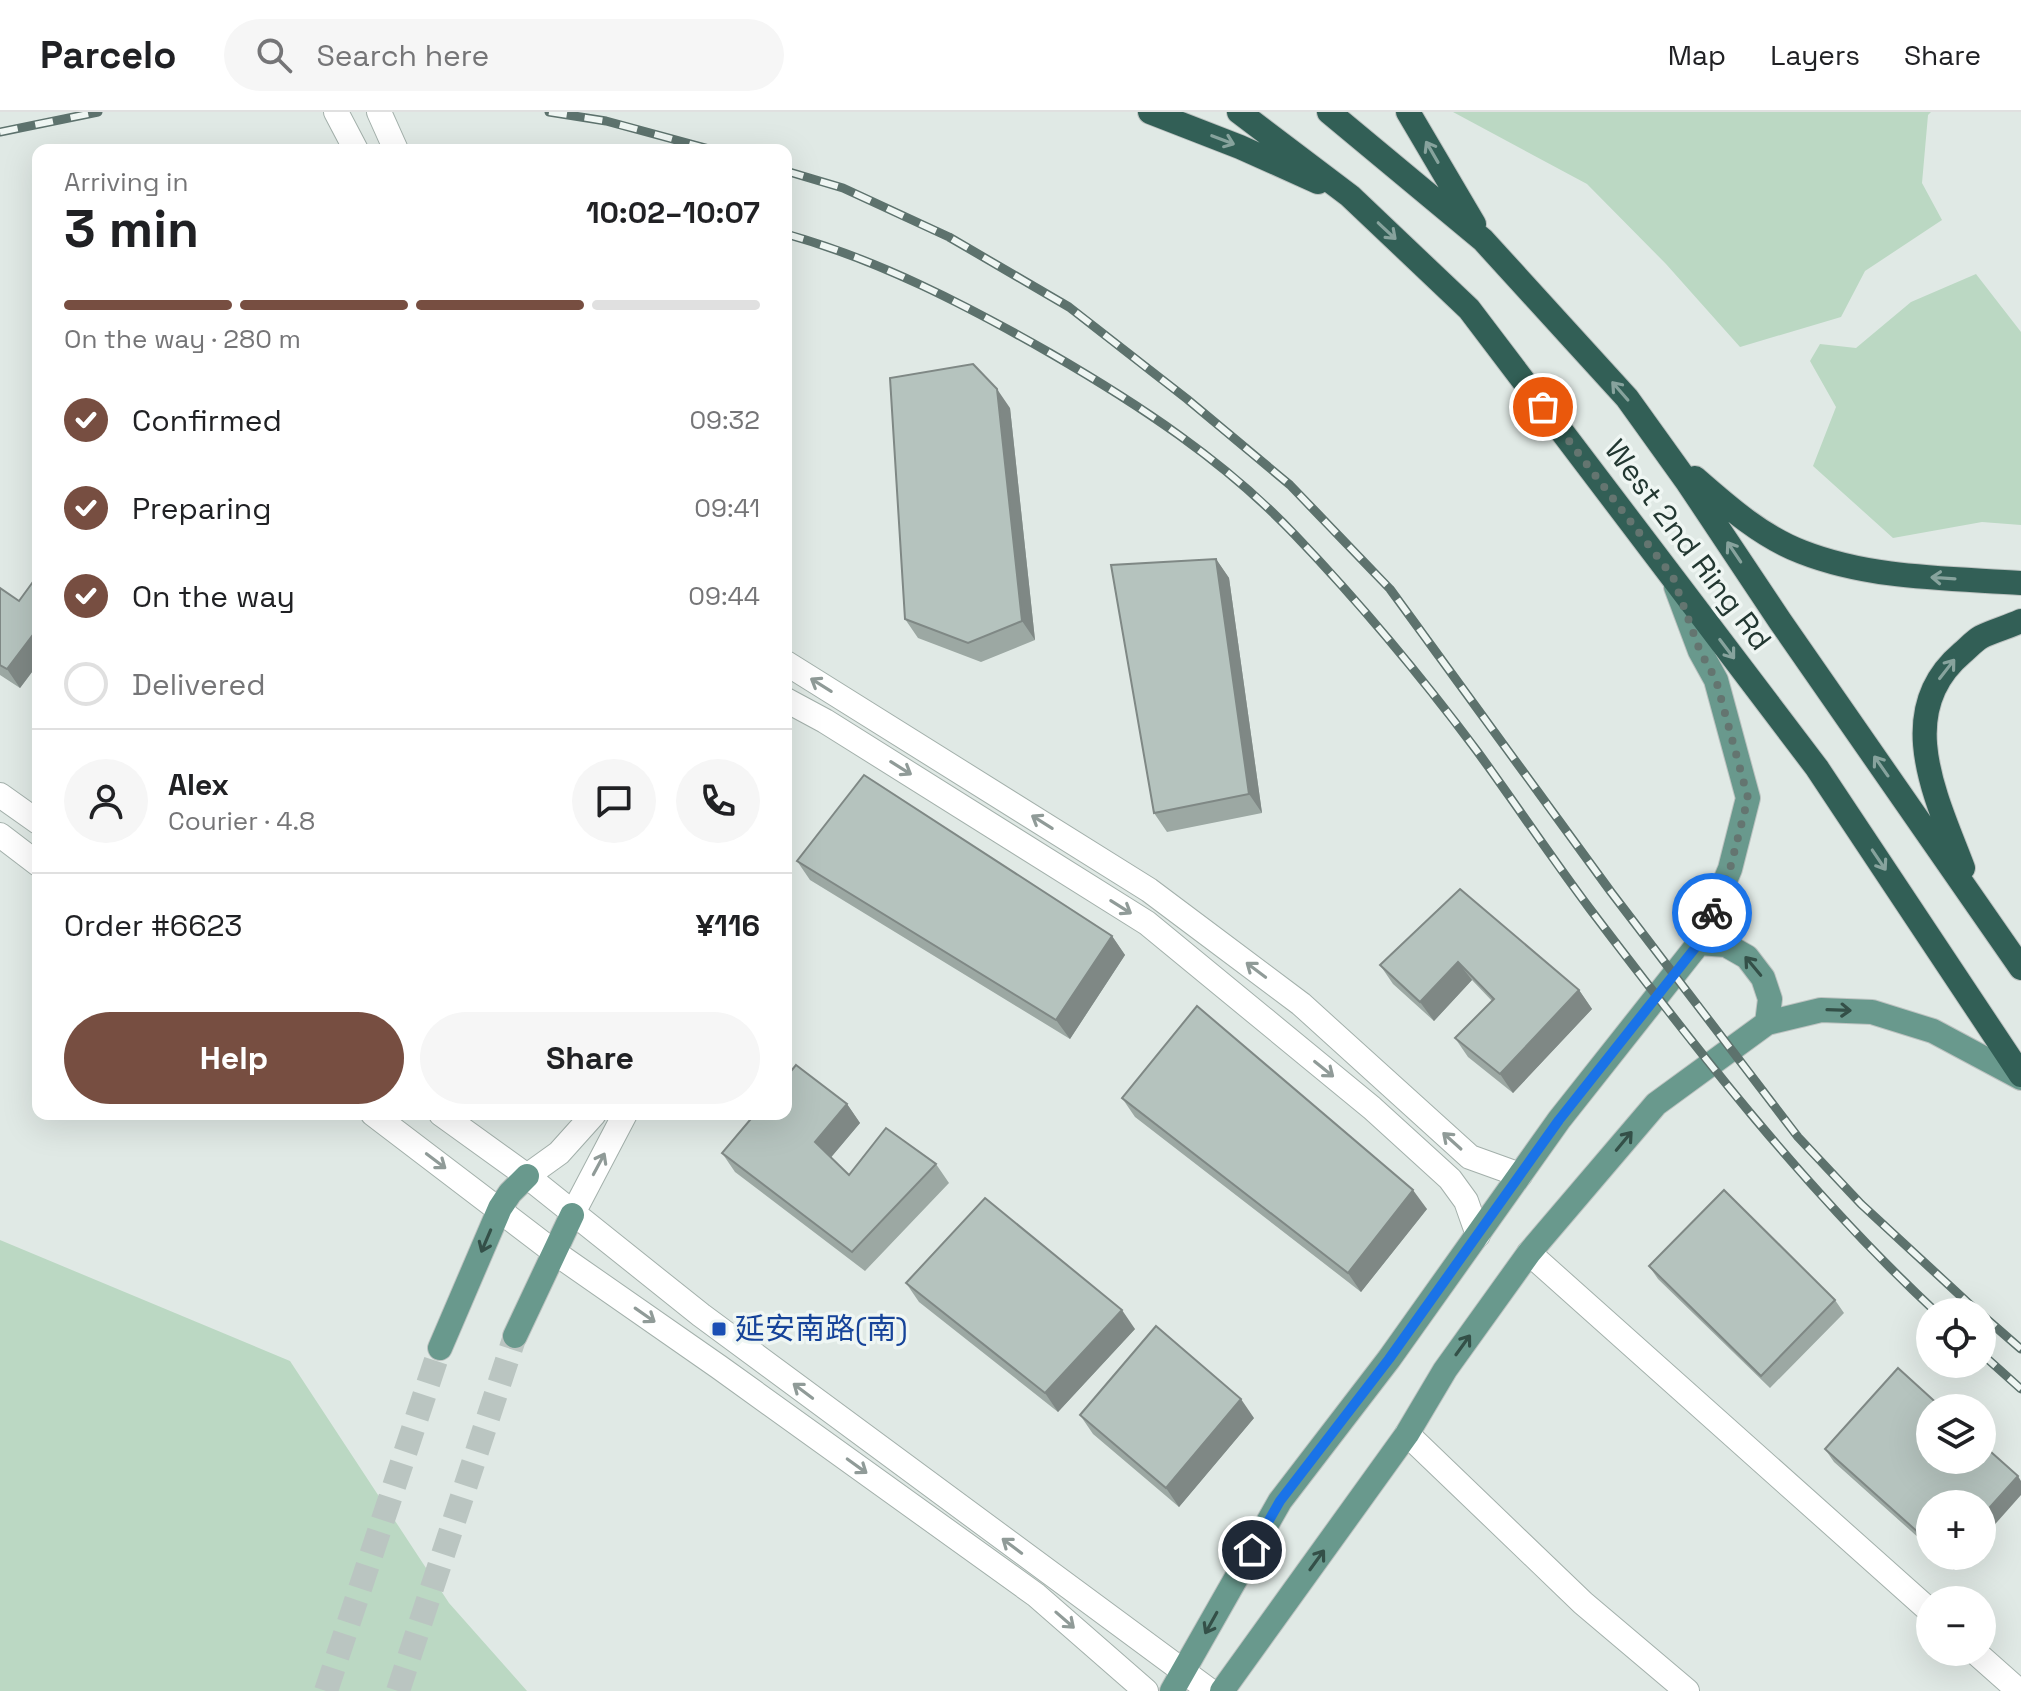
<!DOCTYPE html>
<meta charset="utf-8">
<style>
body{margin:0;font-family:"Space Grotesk","Noto Sans SC",sans-serif;background:#f6f6f6;color:#202124;height:100vh;display:flex;flex-direction:column;font-size:30px;white-space:nowrap}
*{box-sizing:border-box;margin:0}
p{font-size:26px;color:#757577}
.icon{flex:none;width:44px;height:44px;fill:none;stroke:currentColor;stroke-width:2;stroke-linecap:round;stroke-linejoin:round}
.map{position:relative;flex:1;overflow:hidden}
.details{position:absolute;left:32px;top:32px;width:760px;height:976px;display:flex;flex-direction:column;background:#fff;border-radius:16px;box-shadow:0 8px 32px #0002}
.details>*{flex:none}
.controls{position:absolute;left:1916px;top:1186px;display:grid;gap:16px}
.controls a{display:grid;place-items:center;width:80px;height:80px;border-radius:50%;background:#fff;box-shadow:0 8px 32px #0002;font-size:40px}
.pin{position:absolute;display:grid;place-items:center;width:68px;height:68px;color:#fff;margin:-34px;border:4px solid #fff;border-radius:50%;box-shadow:0 2px 8px #0007}
.courier{position:absolute;display:grid;place-items:center;width:80px;height:80px;margin:-40px;border:6px solid #1a73e8;border-radius:50%;background:#fff;color:#222;box-shadow:0 2px 10px #0007}
.overview em{font-style:normal;font-weight:700}
.overview div{display:flex;flex-direction:column-reverse}
.overview{display:flex;align-items:center;justify-content:space-between;height:136px;padding:0 32px}
h1{font-size:52px;font-weight:700;line-height:60px}
.bar{display:grid;grid-template-columns:repeat(4,1fr);gap:12px 8px;align-content:center;height:96px;padding:0 32px}
.bar i{height:10px;border-radius:6px;background:#e0e0e0}
.bar .on{background:#774e41}
.bar p{grid-column:span 4}
.line{display:flex;align-items:center;gap:20px;padding:0 32px;border-top:2px solid #e0e0e0}
.line div{flex:1}
.round{display:grid;place-items:center;flex:none;width:84px;height:84px;border-radius:42px;background:#f6f6f6}
ol{padding:0 32px;list-style:none}
li{display:flex;align-items:center;gap:24px;height:88px}
li p{margin-inline-start:auto}
li .icon{padding:8px;border-radius:50%;background:#774e41;color:#fff;stroke-width:4}
li:last-child{color:#757577}
li i{width:44px;height:44px;border:4px solid #e0e0e0;border-radius:50%}
.action{display:flex;gap:16px;margin-top:auto;padding:16px 32px}
.action a{flex:1;height:92px;border-radius:48px;background:#774e41;color:#fff;font-size:32px;font-weight:700;line-height:92px;text-align:center}
.action a+a{background:#f6f6f6;color:#202124}
header{display:flex;align-items:center;gap:48px;box-sizing:border-box;height:112px;padding:0 40px;background:#fff;border-bottom:2px solid #e0e0e0}
header strong{font-size:38px}
nav{display:flex;gap:44px;margin-inline-start:auto;font-size:28px}
.search{width:560px;height:72px;background:#f6f6f6;display:flex;align-items:center;gap:20px;box-sizing:border-box;padding:0 28px;border-radius:44px;color:#757577;font-size:30px}
.map>svg:first-child{display:block}
.green{fill:#bbd8c3}
.lines{fill:none;stroke-linecap:round;stroke-linejoin:round}
.major-tunnel{stroke:#bac5c1;stroke-width:24;stroke-dasharray:24 12;stroke-linecap:butt}
.minor-casing{stroke:#a3b0ab;stroke-width:26}
.major-casing{stroke:#bdc3c1;stroke-width:26}
.highway-casing{stroke:#bdc3c1;stroke-width:26}
.minor{stroke:#fff;stroke-width:24}
.major{stroke:#69998d;stroke-width:24}
.highway{stroke:#325f56;stroke-width:24}
.rail-casing{stroke:#5d726d;stroke-width:9}
.rail{stroke:#eff6f3;stroke-width:6;stroke-dasharray:18;stroke-linecap:butt}
.wall{fill:#9ca8a3}
.shaded-wall{fill:#7f8885}
.building{fill:#b5c3be;stroke:#7f8885;stroke-width:2}
.oneway{stroke:#87a39d}
.oneway2{stroke:#909b98}
.oneway3{stroke:#345048}
.done{stroke:#647570;stroke-width:8;stroke-dasharray:0 14.4}
.route{stroke:#1a73e8;stroke-width:10}
.transit-dot{fill:#1a4fb4;stroke:#eff6f3;stroke-width:3}
.labels{text-anchor:middle;stroke-width:7;stroke-linejoin:round;paint-order:stroke}
.street-label{font-size:30px;fill:#223731;stroke:#eff6f3}
.transit-label{font-size:30px;fill:#164399;stroke:#eff6f3;text-anchor:start}
</style>
<header>
<strong>Parcelo</strong>
<div class="search"><svg class="icon" aria-label="search" viewBox="0 0 24 24"><circle cx="10" cy="10" r="6"/><path d="M15 15l6 6"/></svg>Search here</div>
<nav><a>Map</a><a>Layers</a><a>Share</a></nav>
</header>
<div class="map">
<svg width="2021" height="1579" viewBox="0 0 2021 1579">
<rect width="100%" height="100%" fill="#e0e9e5"/>
<path class="green" d="M1453,0H1931L1928,3L1922,71L1942,108L1865,159L1841,205L1740,235L1666,152L1587,72Z
M1976,162L2021,220V413L1982,410L1893,426L1813,354L1836,295L1810,249L1820,232L1856,236L1911,190Z
M0,1128L290,1249L449,1491L527,1579H0Z"/>
<g class="lines">
<path class="major-tunnel" d="M326,1579L440,1236
M398,1579L515,1224"/>
<defs>
<path id="minor" d="M336,0L356,38
M379,0L396,38
M786,551L1149,778L1301,892L1470,1045L1520,1063
M786,588L825,609L1147,811L1372,996L1450,1067L1466,1089L1478,1123
M0,683L38,710
M0,723L38,752
M373,1002L554,1140L719,1255L1036,1483L1146,1579
M441,1002L527,1064L701,1203L1210,1579
M527,1064L559,1041L594,1002
M572,1103L625,1002
M1529,1141L1930,1499
M1407,1322L1583,1491L1687,1579
M1975,1540L2019,1579"/>
<path id="major" d="M1699,831L1726,833L1747,845L1763,866L1770,887L1767,911
M515,1224L572,1103
M440,1236L500,1096L510,1081L527,1064
M1172,1579L1280,1389L1389,1247L1559,1008L1699,831L1730,757L1748,686L1716,568L1700,539L1676,475
M1222,1579L1407,1322L1445,1258L1529,1141L1656,992L1767,911L1821,898L1872,900L1933,919L2021,966"/>
<path id="highway" d="M1150,0L1240,35L1318,70
M1239,0L1350,84L1469,197L1817,656L2021,963
M1329,0L1483,128L1627,286L1688,371L1780,509L2021,856
M1408,0L1474,112
M1695,366C1727,394 1762,425 1802,440C1871,467 1947,466 2021,471
M1963,756C1937,687 1892,600 1962,541C1968,536 1974,529 1981,525C1993,519 2008,515 2021,509"/>
</defs>
<use href="#minor" class="minor-casing"/>
<use href="#major" class="major-casing"/>
<use href="#highway" class="highway-casing"/>
<use href="#minor" class="minor"/>
<use href="#major" class="major"/>
<use href="#highway" class="highway"/>
<defs>
<path id="rail" d="M549,0L606,9L713,38
M0,20L98,0
M786,59L843,76L949,125L1069,195L1187,287L1290,373L1390,477L1611,780L1798,1025L1861,1092L1978,1200
M786,122C879,148 966,193 1050,241C1138,292 1225,349 1295,423C1360,491 1421,564 1477,639C1515,691 1551,745 1590,797C1697,938 1806,1079 1936,1200
M1982,1203L2021,1237
M1982,1242L2021,1277"/>
</defs>
<use href="#rail" class="rail-casing"/>
<use href="#rail" class="rail"/>
</g>
<path class="wall" d="M1010,296L1035,528L981,550L918,526L905,507Z
M1216,447L1229,466L1262,701L1167,720L1154,701Z
M38,469V552L20,576L0,563V476L19,489Z
M797,749L1112,824L1125,843L1070,927L810,768Z
M1460,777L1579,878L1592,897L1513,981L1468,945L1455,926L1492,889L1472,868L1434,909L1393,872L1380,853Z
M1122,986L1427,1097L1361,1180L1135,1005Z
M847,992L860,1011L831,1045L849,1063L936,1052L949,1071L865,1159L735,1060L722,1041Z
M1649,1154L1835,1188L1844,1201L1770,1276L1658,1167Z
M906,1171L1135,1217L1058,1300L919,1190Z
M1080,1303L1254,1306L1179,1395L1093,1322Z
M1825,1337L1930,1392V1436L1834,1350Z
M1939,1444H1967L1954,1458Z"/>
<path class="shaded-wall" d="M997,277L1010,296L1035,528L1022,509Z
M1216,447L1229,466L1262,701L1249,682Z
M38,516V552L20,576L7,557Z
M1112,824L1125,843L1070,927L1056,908Z
M1458,850L1472,868L1434,909L1420,890Z
M1579,878L1592,897L1513,981L1500,962Z
M847,992L860,1011L828,1049L815,1030Z
M1413,1078L1427,1097L1361,1180L1348,1161Z
M1122,1198L1135,1217L1058,1300L1045,1281Z
M1241,1287L1254,1306L1179,1395L1166,1376Z
M2018,1364L2021,1369V1383L1982,1427V1404Z
M1946,1444H1967L1954,1458Z"/>
<path class="building" d="M973,252L997,277L1022,509L968,531L905,507L890,266Z
M1216,447L1249,682L1154,701L1111,453Z
M35,467L38,469V516L7,557L0,553V476L19,489Z
M864,663L1112,824L1056,908L797,749Z
M1460,777L1579,878L1500,962L1455,926L1494,887L1458,850L1420,890L1380,853Z
M1197,894L1413,1078L1348,1161L1122,986Z
M796,953L847,992L815,1030L849,1063L886,1016L936,1052L852,1140L722,1041L755,1002H786V965Z
M1724,1078L1835,1188L1761,1264L1649,1154Z
M985,1086L1122,1198L1045,1281L906,1171Z
M1156,1214L1241,1287L1166,1376L1080,1303Z
M1898,1256L1942,1296H1930V1348H1982V1332L2018,1364L1982,1404V1392H1930V1431L1825,1337Z"/>
<defs><path id="oneway-shaft" d="M-6 0H5M1.5-3L5.5 0L1.5 3" fill="none" stroke-width="1.6" stroke-linecap="round" stroke-linejoin="round" transform="scale(2)"/></defs>
<g class="oneway">
<use href="#oneway-shaft" transform="translate(1223 28) rotate(21)"/>
<use href="#oneway-shaft" transform="translate(1432 40) rotate(-120)"/>
<use href="#oneway-shaft" transform="translate(1387 119) rotate(43)"/>
<use href="#oneway-shaft" transform="translate(1620 279) rotate(-131)"/>
<use href="#oneway-shaft" transform="translate(1734 440) rotate(-124)"/>
<use href="#oneway-shaft" transform="translate(1943 466) rotate(-176)"/>
<use href="#oneway-shaft" transform="translate(1727 537) rotate(53)"/>
<use href="#oneway-shaft" transform="translate(1947 557) rotate(-52)"/>
<use href="#oneway-shaft" transform="translate(1881 654) rotate(-125)"/>
<use href="#oneway-shaft" transform="translate(1879 748) rotate(56)"/>
</g>
<g class="oneway2">
<use href="#oneway-shaft" transform="translate(821 573) rotate(-148)"/>
<use href="#oneway-shaft" transform="translate(901 656) rotate(32)"/>
<use href="#oneway-shaft" transform="translate(1042 710) rotate(-148)"/>
<use href="#oneway-shaft" transform="translate(1121 795) rotate(32)"/>
<use href="#oneway-shaft" transform="translate(1256 858) rotate(-143)"/>
<use href="#oneway-shaft" transform="translate(1324 957) rotate(39)"/>
<use href="#oneway-shaft" transform="translate(1452 1029) rotate(-138)"/>
<use href="#oneway-shaft" transform="translate(436 1049) rotate(37)"/>
<use href="#oneway-shaft" transform="translate(599 1052) rotate(-62)"/>
<use href="#oneway-shaft" transform="translate(645 1203) rotate(35)"/>
<use href="#oneway-shaft" transform="translate(803 1279) rotate(-143)"/>
<use href="#oneway-shaft" transform="translate(857 1354) rotate(36)"/>
<use href="#oneway-shaft" transform="translate(1012 1434) rotate(-143)"/>
<use href="#oneway-shaft" transform="translate(1065 1508) rotate(41)"/>
</g>
<g class="oneway3">
<use href="#oneway-shaft" transform="translate(1753 854) rotate(-130)"/>
<use href="#oneway-shaft" transform="translate(1839 898) rotate(2)"/>
<use href="#oneway-shaft" transform="translate(1624 1029) rotate(-50)"/>
<use href="#oneway-shaft" transform="translate(486 1129) rotate(113)"/>
<use href="#oneway-shaft" transform="translate(1463 1233) rotate(-54)"/>
<use href="#oneway-shaft" transform="translate(1317 1448) rotate(-54)"/>
<use href="#oneway-shaft" transform="translate(1211 1511) rotate(119)"/>
</g>
<g class="lines">
<path class="done" d="M1543,295L1673,465L1700,539L1716,568L1748,686L1730,757L1712,801"/>
<path class="route" d="M1252,1438L1280,1389L1389,1247L1559,1008L1699,831L1712,801"/>
</g>
<rect class="transit-dot" x="711" y="1209" width="16" height="16" rx="4"/>
<g class="labels">
<g class="street-label">
<text transform="translate(1688 433) rotate(53)" y="10">West 2nd Ring Rd</text>
</g>
<g class="transit-label">
<text x="735" y="1227">延安南路(南)</text>
</g>
</g>
</svg>
<div class="controls">
<a><svg class="icon" aria-label="locate" viewBox="0 0 24 24"><circle cx="12" cy="12" r="6"/><path d="M12 2v4M12 18v4M2 12h4M18 12h4"/></svg></a>
<a><svg class="icon" aria-label="layers" viewBox="0 0 24 24"><path d="M12 4l9 5-9 5-9-5zM3 14l9 5 9-5"/></svg></a>
<a>+</a>
<a>−</a>
</div>
<div class="pin" style="left:1543px;top:295px;background:#ea580c"><svg class="icon" aria-label="bag" viewBox="0 0 24 24"><path d="M5 8h14l-1 12H6zM9 8a3 3 0 0 1 6 0"/></svg></div>
<div class="pin" style="left:1252px;top:1438px;background:#1f2937"><svg class="icon" aria-label="home" viewBox="0 0 24 24"><path d="M3 11l9-7 9 7M6 9v11h12V9"/></svg></div>
<div class="courier" style="left:1712px;top:801px"><svg class="icon" aria-label="bike" viewBox="0 0 24 24"><circle cx="6" cy="16" r="4"/><circle cx="18" cy="16" r="4"/><path d="M6 16l4-8h5l3 8M10 8l3 8H6M13 5h3"/></svg></div>
<section class="details">
<div class="overview"><div><h1>3 min</h1><p>Arriving in</p></div><em>10:02–10:07</em></div>
<div class="bar"><i class="on"></i><i class="on"></i><i class="on"></i><i></i><p>On the way · 280 m</p></div>
<ol>
<li><svg class="icon" aria-label="check" viewBox="0 0 24 24"><path d="M5 12l5 5 9-10"/></svg>Confirmed<p>09:32</p></li>
<li><svg class="icon" aria-label="check" viewBox="0 0 24 24"><path d="M5 12l5 5 9-10"/></svg>Preparing<p>09:41</p></li>
<li><svg class="icon" aria-label="check" viewBox="0 0 24 24"><path d="M5 12l5 5 9-10"/></svg>On the way<p>09:44</p></li>
<li><i></i>Delivered</li>
</ol>
<div class="line" style="height:144px"><a class="round"><svg class="icon" aria-label="person" viewBox="0 0 24 24"><circle cx="12" cy="8" r="4"/><path d="M4 21q1-7 8-7t8 7"/></svg></a><div><b>Alex</b><p>Courier · 4.8</p></div><a class="round"><svg class="icon" aria-label="chat" viewBox="0 0 24 24"><path d="M4 5h16v11H9l-5 4z"/></svg></a><a class="round"><svg class="icon" aria-label="phone" viewBox="0 0 24 24"><path d="M5 4h4l2 5-3 2q2 4 5 5l2-3 5 2v4C11 20 4 13 5 4z"/></svg></a></div>
<div class="line" style="height:104px"><div>Order #6623</div><b>¥116</b></div>
<div class="action"><a>Help</a><a>Share</a></div>
</section>
</div>
